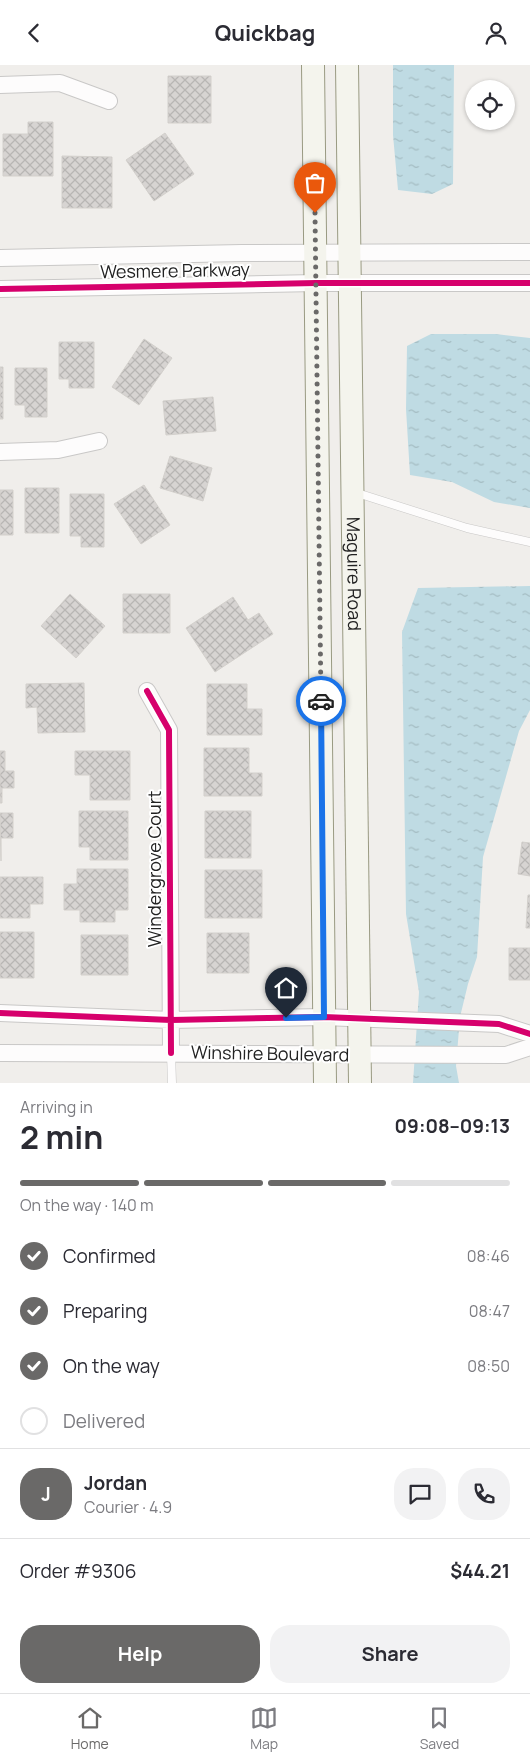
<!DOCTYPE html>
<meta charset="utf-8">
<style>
body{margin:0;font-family:Manrope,sans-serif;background:#f2f2f3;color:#2b2b33;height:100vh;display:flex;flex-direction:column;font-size:19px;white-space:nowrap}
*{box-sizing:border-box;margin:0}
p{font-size:16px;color:#7c7c81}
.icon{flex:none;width:28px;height:28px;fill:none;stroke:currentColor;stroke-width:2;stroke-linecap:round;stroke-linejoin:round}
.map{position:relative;height:1018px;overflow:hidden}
.details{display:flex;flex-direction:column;background:#fff;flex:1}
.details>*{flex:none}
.fabs{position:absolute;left:465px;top:15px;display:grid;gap:10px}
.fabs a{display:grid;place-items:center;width:50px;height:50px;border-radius:50%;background:#fff;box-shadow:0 1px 4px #0004;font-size:25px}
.pin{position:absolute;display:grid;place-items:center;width:42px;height:42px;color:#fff;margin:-51px -21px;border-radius:50% 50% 50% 0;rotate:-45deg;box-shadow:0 0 5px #0007}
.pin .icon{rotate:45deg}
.courier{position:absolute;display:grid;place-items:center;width:50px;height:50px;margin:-25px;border:4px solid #1a73e8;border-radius:50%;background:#fff;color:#222;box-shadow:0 1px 6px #0007}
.head em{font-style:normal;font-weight:700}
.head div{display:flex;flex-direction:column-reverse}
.head{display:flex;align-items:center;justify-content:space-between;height:85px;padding:0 20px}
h1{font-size:32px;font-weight:700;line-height:38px}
.bar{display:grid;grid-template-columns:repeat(4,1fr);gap:8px 5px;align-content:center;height:60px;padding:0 20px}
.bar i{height:6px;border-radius:4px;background:#e1e1e2}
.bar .on{background:#6a6968}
.bar p{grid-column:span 4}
.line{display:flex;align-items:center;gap:12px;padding:0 20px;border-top:1px solid #e1e1e2}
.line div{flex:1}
.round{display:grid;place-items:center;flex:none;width:52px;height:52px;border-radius:20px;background:#f2f2f3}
ol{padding:0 20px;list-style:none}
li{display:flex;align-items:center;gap:15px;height:55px}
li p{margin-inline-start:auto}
li .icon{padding:5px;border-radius:50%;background:#6a6968;color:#fff;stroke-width:4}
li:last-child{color:#7c7c81}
li i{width:28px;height:28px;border:2px solid #e1e1e2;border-radius:50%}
.primary-button{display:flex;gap:10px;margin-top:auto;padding:10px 20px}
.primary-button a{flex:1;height:58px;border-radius:20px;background:#6a6968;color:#fff;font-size:20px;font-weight:700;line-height:58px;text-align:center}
.primary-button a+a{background:#f2f2f3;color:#2b2b33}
header{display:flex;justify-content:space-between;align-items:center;height:65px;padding:0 20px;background:#fff;font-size:22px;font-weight:700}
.tab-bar{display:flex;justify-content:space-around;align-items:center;height:70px;border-top:1px solid #e1e1e2;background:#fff;font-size:14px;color:#7c7c81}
.tab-bar a{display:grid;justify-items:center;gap:2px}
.tab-bar .on{color:#6a6968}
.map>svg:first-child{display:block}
.water{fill:url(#water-ripples)}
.building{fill:url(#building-cross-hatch);stroke:#d3d0cc}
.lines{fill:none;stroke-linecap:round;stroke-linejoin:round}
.service-casing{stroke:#c9c8c7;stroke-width:9}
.minor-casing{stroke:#c9c8c7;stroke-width:18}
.secondary-casing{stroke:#999a82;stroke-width:24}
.service{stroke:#fdfcfc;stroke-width:8}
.minor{stroke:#fdfcfc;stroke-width:16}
.secondary{stroke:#f4f4ed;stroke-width:22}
.cycleway-casing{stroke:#fff;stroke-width:9}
.cycleway{stroke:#d6006c;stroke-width:6}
.done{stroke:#6a6968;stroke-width:5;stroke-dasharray:0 9}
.route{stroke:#1a73e8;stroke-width:6}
.labels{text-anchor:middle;stroke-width:4;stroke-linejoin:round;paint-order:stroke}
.street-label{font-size:18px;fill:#222;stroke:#fff}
</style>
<header><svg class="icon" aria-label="back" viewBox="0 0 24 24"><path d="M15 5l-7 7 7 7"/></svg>Quickbag<svg class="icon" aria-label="person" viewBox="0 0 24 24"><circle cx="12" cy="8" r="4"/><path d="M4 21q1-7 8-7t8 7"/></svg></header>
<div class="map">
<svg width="530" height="1018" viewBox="0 0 530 1018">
<defs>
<pattern id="water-ripples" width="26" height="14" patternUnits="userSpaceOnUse" patternTransform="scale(1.25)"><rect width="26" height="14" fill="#bfdbe3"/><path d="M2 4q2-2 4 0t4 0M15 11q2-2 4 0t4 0" fill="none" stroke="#a4bcc2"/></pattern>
<pattern id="building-cross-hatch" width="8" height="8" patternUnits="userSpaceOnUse" patternTransform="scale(1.25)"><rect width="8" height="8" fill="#d7d4d2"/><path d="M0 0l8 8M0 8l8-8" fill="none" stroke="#b8b6b4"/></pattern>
</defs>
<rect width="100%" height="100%" fill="#f0eeeb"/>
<path class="water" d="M393,0H454L453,119L432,129L398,125L393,70Z
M431,269H496L530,273V443L494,437L452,417L410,410L406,344L407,281Z
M530,521V645L519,666L483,792L477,892L468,919L460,952L456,1001L459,1018H413L419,927L406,849L402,567L418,523Z"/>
<path class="building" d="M168,11H211V58H168Z
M28,57H53V111H3V69H28Z
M165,68L194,109L154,136L126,95Z
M62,91L112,92V143H62Z
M144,274L172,293L139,340L112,322Z
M59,277H94V323H69V314H59Z
M0,302H3V354H0Z
M15,303H47V352H25V340H15Z
M213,332L216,366L166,370L163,336Z
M170,391L212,403L203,436L160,423Z
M144,420L170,460L141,479L114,439Z
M25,423H59V468H25Z
M0,425H13V470H0Z
M70,429H104V482H81V471H70Z
M70,529L105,561L76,593L41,561Z
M123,529H170V568H123Z
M233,532L248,555L259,548L273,569L215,607L186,563Z
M84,618L85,667L38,668L37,642L26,643V619Z
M207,619H247V644H262V670H207Z
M204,683H249V708H262V731H204Z
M0,686H5V706H14V723H2V738H0Z
M75,686H130V735H90V710H75Z
M79,746H128V795H90V782H79Z
M205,746H251V793H205Z
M0,748H13V773H1V796Z
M522,777L530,778V811L518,809Z
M77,804H128V845H115V857H80V845H64V819H77Z
M205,805H262V853H205Z
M0,812H43V839H30V853H0Z
M528,830H530V863H526Z
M0,867H34V913H0Z
M207,868H249V908H207Z
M81,870H128V910H81Z
M509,883H530V915H509Z"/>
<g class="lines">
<defs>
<path id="service" d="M354,427L467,463L530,477
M171,988L172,1018"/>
<path id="minor" d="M0,20L60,18L109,36
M0,193L242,188L530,187
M0,224L316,218H530
M0,387L58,385L99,376
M147,626L169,665L171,988
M0,948L171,955L324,952L499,959L530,969
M0,988L506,990L530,982"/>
<g id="secondary">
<path d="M313,0L325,1018"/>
<path id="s1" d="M347,0L360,1018"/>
</g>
</defs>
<use href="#service" class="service-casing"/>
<use href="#minor" class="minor-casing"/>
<use href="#secondary" class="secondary-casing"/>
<use href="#service" class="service"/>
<use href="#minor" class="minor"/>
<use href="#secondary" class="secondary"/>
<defs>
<path id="cycleway" d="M0,224L316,218H530
M147,626L169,665L171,988
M0,948L171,955L324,952L499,959L530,969"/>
</defs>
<use href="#cycleway" class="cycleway-casing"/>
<use href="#cycleway" class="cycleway"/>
</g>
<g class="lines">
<path class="done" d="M315,148L321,636"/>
<path class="route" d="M286,953L324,952L321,636"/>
</g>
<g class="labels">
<g class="street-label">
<text transform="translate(175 206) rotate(-1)" y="6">Wesmere Parkway</text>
<text dy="6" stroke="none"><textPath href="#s1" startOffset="509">Maguire Road</textPath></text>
<text transform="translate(155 804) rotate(-90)" y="6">Windergrove Court</text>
<text transform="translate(270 989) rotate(1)" y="6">Winshire Boulevard</text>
</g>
</g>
</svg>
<div class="fabs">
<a><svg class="icon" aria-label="locate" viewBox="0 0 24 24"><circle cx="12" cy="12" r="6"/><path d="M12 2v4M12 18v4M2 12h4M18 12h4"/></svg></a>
</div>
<div class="pin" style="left:315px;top:148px;background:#ea580c"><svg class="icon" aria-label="bag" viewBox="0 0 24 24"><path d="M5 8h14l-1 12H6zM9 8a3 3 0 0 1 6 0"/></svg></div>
<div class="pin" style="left:286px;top:953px;background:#1f2937"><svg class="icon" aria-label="home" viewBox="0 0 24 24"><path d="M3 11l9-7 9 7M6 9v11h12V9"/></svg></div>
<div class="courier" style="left:321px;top:636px"><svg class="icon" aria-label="car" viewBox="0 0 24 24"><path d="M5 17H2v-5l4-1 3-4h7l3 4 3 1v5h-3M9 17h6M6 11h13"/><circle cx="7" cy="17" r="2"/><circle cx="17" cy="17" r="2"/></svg></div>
</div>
<section class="details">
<div class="head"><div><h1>2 min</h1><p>Arriving in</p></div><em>09:08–09:13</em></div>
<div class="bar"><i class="on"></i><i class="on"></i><i class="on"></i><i></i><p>On the way · 140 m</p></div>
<ol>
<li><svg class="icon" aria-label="check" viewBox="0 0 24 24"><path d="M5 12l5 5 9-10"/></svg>Confirmed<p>08:46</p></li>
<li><svg class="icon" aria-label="check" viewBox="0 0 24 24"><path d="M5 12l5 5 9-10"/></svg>Preparing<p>08:47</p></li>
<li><svg class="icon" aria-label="check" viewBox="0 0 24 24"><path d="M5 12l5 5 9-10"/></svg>On the way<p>08:50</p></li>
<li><i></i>Delivered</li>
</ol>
<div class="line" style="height:90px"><b class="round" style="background:#6a6968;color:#fff">J</b><div><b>Jordan</b><p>Courier · 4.9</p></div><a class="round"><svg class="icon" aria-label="chat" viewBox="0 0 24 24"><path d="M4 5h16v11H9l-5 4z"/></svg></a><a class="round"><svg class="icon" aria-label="phone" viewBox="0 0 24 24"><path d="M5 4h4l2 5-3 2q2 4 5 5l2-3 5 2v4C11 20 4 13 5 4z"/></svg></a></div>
<div class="line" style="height:65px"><div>Order #9306</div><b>$44.21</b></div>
<div class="primary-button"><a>Help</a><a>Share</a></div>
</section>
<nav class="tab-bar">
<a class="on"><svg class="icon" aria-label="home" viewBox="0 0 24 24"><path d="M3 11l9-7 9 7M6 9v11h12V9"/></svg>Home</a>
<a><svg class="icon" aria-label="map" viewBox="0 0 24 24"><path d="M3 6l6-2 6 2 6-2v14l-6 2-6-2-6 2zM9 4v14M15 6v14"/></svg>Map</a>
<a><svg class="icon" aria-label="saved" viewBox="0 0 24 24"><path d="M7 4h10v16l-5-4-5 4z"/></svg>Saved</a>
</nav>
